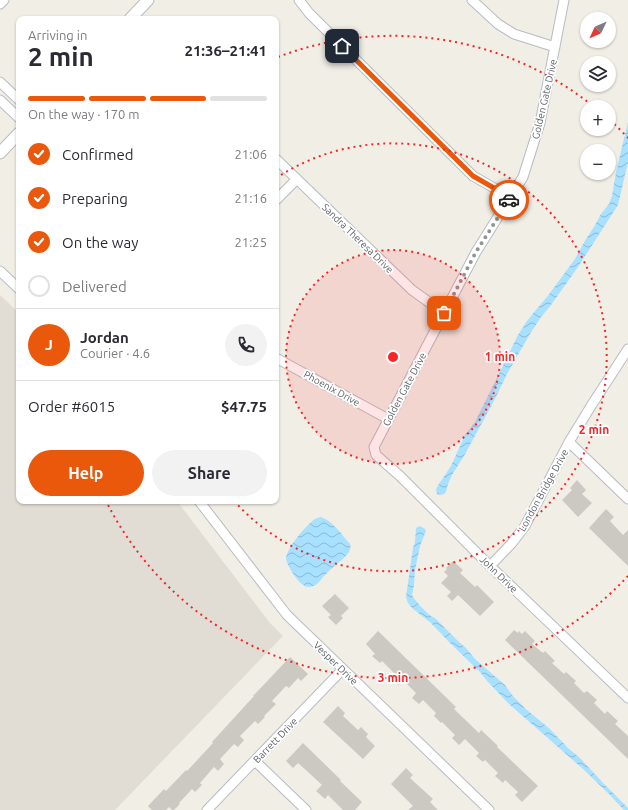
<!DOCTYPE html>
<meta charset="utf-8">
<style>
body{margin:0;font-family:Ubuntu,sans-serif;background:#f2f2f3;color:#2b2b33;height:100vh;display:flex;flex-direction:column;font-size:15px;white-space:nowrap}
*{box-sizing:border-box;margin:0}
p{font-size:13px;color:#7c7c81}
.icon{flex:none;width:22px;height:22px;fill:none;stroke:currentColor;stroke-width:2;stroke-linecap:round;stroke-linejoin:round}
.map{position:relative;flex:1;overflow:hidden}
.drawer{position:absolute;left:16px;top:16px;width:263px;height:488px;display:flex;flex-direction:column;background:#fff;border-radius:8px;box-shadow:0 1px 3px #0004}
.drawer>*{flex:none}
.needle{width:26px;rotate:226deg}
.fabs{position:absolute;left:580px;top:12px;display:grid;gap:8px}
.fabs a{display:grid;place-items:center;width:36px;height:36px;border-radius:50%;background:#fff;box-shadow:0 1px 3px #0004;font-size:20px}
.pin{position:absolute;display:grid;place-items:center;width:34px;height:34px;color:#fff;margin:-17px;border-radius:8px;box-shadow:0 2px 6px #0006}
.courier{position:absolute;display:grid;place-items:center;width:40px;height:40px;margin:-20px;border:3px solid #ea580c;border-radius:50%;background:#fff;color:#222;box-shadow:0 1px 5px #0007}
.overview em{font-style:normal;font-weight:700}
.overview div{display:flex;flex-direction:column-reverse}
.overview{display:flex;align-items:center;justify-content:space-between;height:68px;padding:0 12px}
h1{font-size:26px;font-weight:700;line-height:30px}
.bar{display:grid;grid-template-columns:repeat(4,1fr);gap:6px 4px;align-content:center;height:48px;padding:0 12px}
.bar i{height:5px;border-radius:3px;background:#e1e1e2}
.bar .active{background:#ea580c}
.bar p{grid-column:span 4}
.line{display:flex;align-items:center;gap:10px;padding:0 12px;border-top:1px solid #e1e1e2}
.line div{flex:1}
.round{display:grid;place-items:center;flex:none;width:42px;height:42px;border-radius:21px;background:#f2f2f3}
ol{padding:0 12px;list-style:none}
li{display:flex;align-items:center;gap:12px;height:44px}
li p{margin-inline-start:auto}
li .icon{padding:4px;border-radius:50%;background:#ea580c;color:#fff;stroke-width:4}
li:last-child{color:#7c7c81}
li i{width:22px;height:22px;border:2px solid #e1e1e2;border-radius:50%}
.primary-button{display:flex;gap:8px;margin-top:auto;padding:8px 12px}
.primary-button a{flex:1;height:46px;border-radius:24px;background:#ea580c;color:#fff;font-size:16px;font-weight:700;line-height:46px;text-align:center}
.primary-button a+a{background:#f2f2f3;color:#2b2b33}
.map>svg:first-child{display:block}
.education{fill:#e1ddd5}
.water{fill:url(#water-waves)}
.building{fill:#ccc9c3}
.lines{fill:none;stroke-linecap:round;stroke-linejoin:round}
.minor-casing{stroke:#b8bcc1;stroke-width:11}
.tertiary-casing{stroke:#b8bcc1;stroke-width:13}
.minor{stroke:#fff;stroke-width:9}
.tertiary{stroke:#fff;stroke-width:11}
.done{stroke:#919494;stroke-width:4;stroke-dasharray:0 7.2}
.route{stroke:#ea580c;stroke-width:5}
.ring{fill:none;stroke:#f92425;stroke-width:2;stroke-dasharray:2 4}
.labels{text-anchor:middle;stroke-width:3.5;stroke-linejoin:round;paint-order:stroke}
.street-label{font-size:10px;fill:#5d6368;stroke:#fff}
.centre{fill:#f92425;stroke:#fff;stroke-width:2}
.ring-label{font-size:12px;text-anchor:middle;font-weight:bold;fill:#f92425;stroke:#fff;stroke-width:3.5;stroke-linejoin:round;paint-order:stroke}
</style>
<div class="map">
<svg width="628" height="810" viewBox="0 0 628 810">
<defs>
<pattern id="water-waves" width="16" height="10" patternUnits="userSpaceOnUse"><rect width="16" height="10" fill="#a8e0ff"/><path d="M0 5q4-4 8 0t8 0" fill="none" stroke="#8cb9d2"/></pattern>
</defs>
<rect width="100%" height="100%" fill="#f1eee6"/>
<path class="education" d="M0,295L19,313V501H177L270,623L283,636L115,810H0Z"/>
<path class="water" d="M628,122V162L618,205L578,267L551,305L541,317L530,334L507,374L495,399L464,456L452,475L448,484L446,492L444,494L441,495L437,494L436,489L439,484L451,466L465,435L475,422L518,335L527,321L535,311L547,297L575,259L586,239L594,227L601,214L609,204L612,196L616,172Z
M321,517C333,521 341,534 350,544C353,551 343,559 338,563C333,567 329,571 324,576C321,579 318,585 313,586C309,588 305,587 302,584C297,581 286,564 286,558C287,548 306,525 315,519C316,518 318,518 321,517Z
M420,526L425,529L426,531L420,546L415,570L414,585L412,595C415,601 429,616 435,618L458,641L466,648L475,659L505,685L513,696L527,710L550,729L568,748L579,757L606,786L628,808V810H625L623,809L608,793L583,769L509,704L488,682L480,672L449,642L431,623L412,608L408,603L406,597L413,548L415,542L416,528Z"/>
<path class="building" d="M577,480L586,490L582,494L592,503L578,517L562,500L572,490L570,488Z
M606,509L614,517L610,521L623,535L628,530V566L589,528Z
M453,561L463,570L460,573L475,587L477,585L494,602L480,616L458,595L452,601L447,596L451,592L441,583L448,576L444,572L447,569L446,568Z
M335,594L349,608L341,616L343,618L336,625L328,617L331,615L322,606Z
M514,630L518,633L519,631L522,634L525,631L535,641L532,644L543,653L545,651L555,661L552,663L564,674L566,672L576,681L574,683L584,693L587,691L597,700L594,703L605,714L607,711L618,721L615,724L628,736V759L505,640Z
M378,631L456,707L454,709L479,733L481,730L498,746L497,747L538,786L522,802L515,795L518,792L505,780L503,783L495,776L498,773L485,760L483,762L476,756L479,753L465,739L459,745L452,738L455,735L442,722L441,723L434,716L436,713L423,700L419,704L412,698L416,693L403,680L398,685L391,678L395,674L382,661L380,663L372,656L375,654L366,644Z
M290,657L308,674L301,681L298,678L289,688L286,686L272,701L276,704L264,716L265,717L258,724L255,721L240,736L244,740L238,747L234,744L220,759L224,764L218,771L214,767L200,783L202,785L195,792L192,789L179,803L180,804L174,810H172L169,807L166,810H152L148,806L164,789L166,791L186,770L187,771L213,743L212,742L254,696H253Z
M338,706L345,713L343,716L358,730L361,727L368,734L366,737L375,746L363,759L323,722Z
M303,743L341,780L340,781L362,802L355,810H343L328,795L325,799L316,791L322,785L308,772L298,763L293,768L286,761Z
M406,768L413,775L410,778L433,799L430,802L438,810H408L413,806L391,784Z"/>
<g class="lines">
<defs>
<path id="minor" d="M299,0L309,13L473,176L510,197
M472,0L498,24L514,34L555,47
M564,0L540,123L523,177L476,252L374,447L376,455L400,476L490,566L628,698
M0,4L4,0
M0,82L19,100
M0,100L19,118
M276,159L412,290L444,313
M276,200L297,179
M0,271L19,289
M276,358L388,419
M569,442L628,499
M199,501L287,615L489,810
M490,566L512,543L525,526L569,442L591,406L628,349
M255,761L306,810
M207,810L343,669"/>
<path id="tertiary" d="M130,19L148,0
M0,153L19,133"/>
</defs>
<use href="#minor" class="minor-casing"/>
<use href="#tertiary" class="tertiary-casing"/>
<use href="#minor" class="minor"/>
<use href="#tertiary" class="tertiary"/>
</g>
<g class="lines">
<path class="done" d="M444,313L476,252L509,200"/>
<path class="route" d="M342,46L473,176L510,197L509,200"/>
</g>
<circle cx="393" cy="357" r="107" fill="#f92425" fill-opacity=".12"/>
<g class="ring">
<circle cx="393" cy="357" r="107"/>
<path d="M276 178A214 214 0 1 1 235 502"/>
<path d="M628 576A321 321 0 0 1 107 503M278 57A321 321 0 0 1 593 106M610 120A321 321 0 0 1 628 138"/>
</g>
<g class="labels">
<g class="street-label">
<text transform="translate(544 99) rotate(-77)" y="4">Golden Gate Drive</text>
<text transform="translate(358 238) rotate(44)" y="4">Sandra Theresa Drive</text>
<text transform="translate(332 388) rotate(29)" y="4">Phoenix Drive</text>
<text transform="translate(404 389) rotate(-62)" y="4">Golden Gate Drive</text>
<text transform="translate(543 490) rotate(-61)" y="4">London Bridge Drive</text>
<text transform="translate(499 574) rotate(44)" y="4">John Drive</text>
<text transform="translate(336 663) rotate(44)" y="4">Vesper Drive</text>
<text transform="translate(275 740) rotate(-46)" y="4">Barrett Drive</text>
</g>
</g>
<circle cx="393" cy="357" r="6" class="centre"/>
<g class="ring-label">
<text x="500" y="361">1 min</text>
<text x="594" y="434">2 min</text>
<text x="393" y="682">3 min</text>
</g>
</svg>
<div class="fabs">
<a><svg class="needle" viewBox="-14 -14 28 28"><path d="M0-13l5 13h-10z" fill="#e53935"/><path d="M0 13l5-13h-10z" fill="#7c7c81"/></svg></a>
<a><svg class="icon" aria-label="layers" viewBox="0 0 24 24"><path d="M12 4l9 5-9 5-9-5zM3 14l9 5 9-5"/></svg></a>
<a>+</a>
<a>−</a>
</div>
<div class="pin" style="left:444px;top:313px;background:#ea580c"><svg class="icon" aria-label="bag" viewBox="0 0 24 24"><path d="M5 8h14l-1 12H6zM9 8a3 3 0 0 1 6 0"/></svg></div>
<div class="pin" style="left:342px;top:46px;background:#1f2937"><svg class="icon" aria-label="home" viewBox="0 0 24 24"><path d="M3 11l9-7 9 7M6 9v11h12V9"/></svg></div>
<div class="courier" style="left:509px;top:200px"><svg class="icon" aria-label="car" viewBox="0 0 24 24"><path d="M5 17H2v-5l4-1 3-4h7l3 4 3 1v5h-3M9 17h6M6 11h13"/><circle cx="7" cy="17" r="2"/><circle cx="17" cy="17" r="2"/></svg></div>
<section class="drawer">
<div class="overview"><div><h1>2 min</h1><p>Arriving in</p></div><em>21:36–21:41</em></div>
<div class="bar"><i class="active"></i><i class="active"></i><i class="active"></i><i></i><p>On the way · 170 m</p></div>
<ol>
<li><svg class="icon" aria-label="check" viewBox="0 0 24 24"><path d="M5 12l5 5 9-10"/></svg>Confirmed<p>21:06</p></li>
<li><svg class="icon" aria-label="check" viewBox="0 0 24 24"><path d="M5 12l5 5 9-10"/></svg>Preparing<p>21:16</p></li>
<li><svg class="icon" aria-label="check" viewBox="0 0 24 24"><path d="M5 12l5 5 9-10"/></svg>On the way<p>21:25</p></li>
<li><i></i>Delivered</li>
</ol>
<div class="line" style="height:72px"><b class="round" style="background:#ea580c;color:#fff">J</b><div><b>Jordan</b><p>Courier · 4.6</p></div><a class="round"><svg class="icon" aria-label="phone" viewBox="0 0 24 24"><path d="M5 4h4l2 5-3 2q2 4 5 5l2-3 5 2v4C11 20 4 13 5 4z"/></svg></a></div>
<div class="line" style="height:52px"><div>Order #6015</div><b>$47.75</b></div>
<div class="primary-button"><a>Help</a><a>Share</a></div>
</section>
</div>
